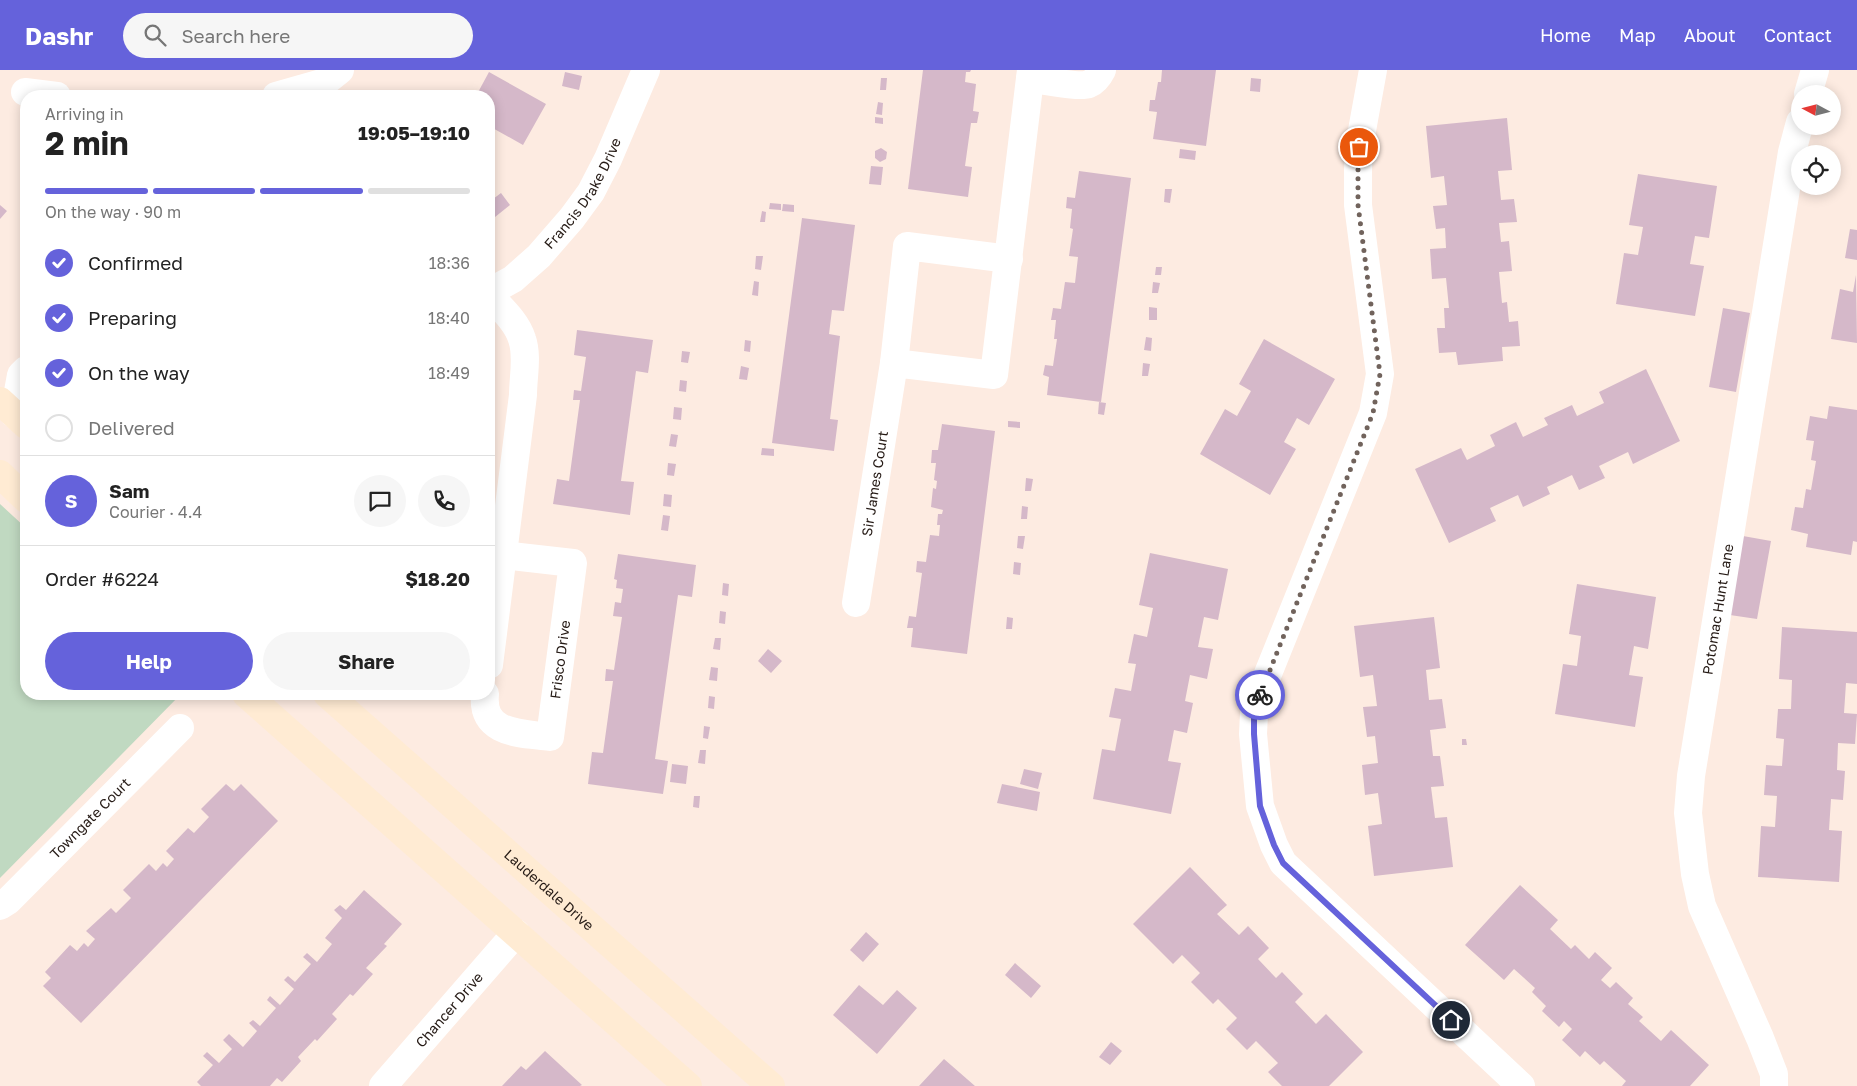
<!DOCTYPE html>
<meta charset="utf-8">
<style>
body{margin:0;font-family:"Golos Text",sans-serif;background:#f6f6f6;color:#222;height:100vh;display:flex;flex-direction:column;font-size:19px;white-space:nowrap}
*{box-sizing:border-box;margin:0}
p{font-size:16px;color:#767676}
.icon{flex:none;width:28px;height:28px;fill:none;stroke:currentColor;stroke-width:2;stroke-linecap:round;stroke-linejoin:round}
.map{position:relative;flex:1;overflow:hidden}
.panel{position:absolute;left:20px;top:20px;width:475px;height:610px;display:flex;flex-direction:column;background:#fff;border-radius:20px;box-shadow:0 2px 12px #0003}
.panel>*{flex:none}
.needle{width:32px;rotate:277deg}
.tools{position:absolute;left:1791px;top:15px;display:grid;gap:10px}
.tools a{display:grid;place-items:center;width:50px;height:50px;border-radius:50%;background:#fff;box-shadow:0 2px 12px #0003;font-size:25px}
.pin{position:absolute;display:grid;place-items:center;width:42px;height:42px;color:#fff;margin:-21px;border:2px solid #fff;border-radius:50%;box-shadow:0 1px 5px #0007}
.courier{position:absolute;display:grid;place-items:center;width:50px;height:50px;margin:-25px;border:4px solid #6562db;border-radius:50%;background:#fff;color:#222;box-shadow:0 1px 6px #0007}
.head em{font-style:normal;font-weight:700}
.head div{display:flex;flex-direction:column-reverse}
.head{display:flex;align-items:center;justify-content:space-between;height:85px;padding:0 25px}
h1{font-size:32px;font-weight:700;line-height:38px}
.bar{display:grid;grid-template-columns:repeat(4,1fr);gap:8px 5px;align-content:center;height:60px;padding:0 25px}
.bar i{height:6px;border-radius:4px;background:#e0e0e0}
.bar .current{background:#6562db}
.bar p{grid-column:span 4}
.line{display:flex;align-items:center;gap:12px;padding:0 25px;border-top:1px solid #e0e0e0}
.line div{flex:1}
.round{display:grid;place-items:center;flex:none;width:52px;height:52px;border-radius:26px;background:#f6f6f6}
ol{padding:0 25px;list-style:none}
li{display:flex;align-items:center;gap:15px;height:55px}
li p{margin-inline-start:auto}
li .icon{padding:5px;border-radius:50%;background:#6562db;color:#fff;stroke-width:4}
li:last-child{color:#767676}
li i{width:28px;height:28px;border:2px solid #e0e0e0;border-radius:50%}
.action{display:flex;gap:10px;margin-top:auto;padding:10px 25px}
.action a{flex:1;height:58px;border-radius:30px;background:#6562db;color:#fff;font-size:20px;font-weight:700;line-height:58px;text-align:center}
.action a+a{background:#f6f6f6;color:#222}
header{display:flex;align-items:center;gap:30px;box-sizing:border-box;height:70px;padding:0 25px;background:#6562db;color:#fff}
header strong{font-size:24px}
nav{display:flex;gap:28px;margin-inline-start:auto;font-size:18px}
.search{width:350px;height:45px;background:#f6f6f6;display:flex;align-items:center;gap:12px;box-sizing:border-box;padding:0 18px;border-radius:28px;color:#767676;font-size:19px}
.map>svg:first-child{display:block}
.green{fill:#c0d9c1}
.building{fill:#d5b8c9}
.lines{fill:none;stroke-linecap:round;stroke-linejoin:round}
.minor{stroke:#fff;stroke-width:28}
.secondary{stroke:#ffebd3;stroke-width:28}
.done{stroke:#71635c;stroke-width:5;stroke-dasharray:0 9}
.route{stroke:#6562db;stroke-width:6}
.labels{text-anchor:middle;stroke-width:5;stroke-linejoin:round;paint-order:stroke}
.street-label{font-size:14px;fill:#251a15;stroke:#fdebe1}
</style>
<header>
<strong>Dashr</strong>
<div class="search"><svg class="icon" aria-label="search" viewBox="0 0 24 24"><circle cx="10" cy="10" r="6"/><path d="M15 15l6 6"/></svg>Search here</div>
<nav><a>Home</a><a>Map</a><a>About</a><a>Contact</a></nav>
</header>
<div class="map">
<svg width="1857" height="1016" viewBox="0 0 1857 1016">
<rect width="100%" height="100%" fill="#fdebe1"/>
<path class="green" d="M0,434L26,458V624H181L0,808Z"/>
<path class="building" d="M923,0H971L970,2H966L965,12L976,14L973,41L979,42L977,53H971L965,96L972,97L968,127L908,119Z
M1162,0H1216L1206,76L1153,69L1157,42L1149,41L1150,30H1155L1158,12H1161Z
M489,2L546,34L523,75L489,56V26H476Z
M565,2L582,6L579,20L562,16Z
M881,8H887L886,20H880Z
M1251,8L1261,9L1260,22L1250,21Z
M878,32L883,33L882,45L876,44Z
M875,47L883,48V54L875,53Z
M1507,48L1512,100L1498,101L1501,130L1514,129L1517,152L1499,153L1501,172L1509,171L1512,201L1499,202L1502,233L1507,232L1509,252L1518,251L1520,276L1502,277L1503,291L1458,295L1456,282L1439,283L1437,258H1445L1444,238H1449L1446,208L1432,209L1430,179L1446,178L1445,158L1436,159L1433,136L1447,135L1444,106L1431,108L1426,56Z
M881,78L887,82L886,89L880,92L875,88V81Z
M1180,79L1196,81L1195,90L1179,88Z
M871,96L883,97L881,115L869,114Z
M1079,101L1131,108L1101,332L1047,325L1049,307L1043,305L1045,295L1053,296L1057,269H1054L1056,250H1051L1053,238L1061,239L1065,212L1075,213L1078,187L1069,186L1073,159L1070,158L1072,139L1066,138L1067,127L1075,128Z
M1638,104L1717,116L1709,168L1695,166L1690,194L1704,196L1695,246L1616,234L1624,183L1638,185L1643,157L1629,155Z
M1165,119H1172L1170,133L1164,132Z
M501,123L510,135L495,147L489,139V132Z
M770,133L781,134V140L769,139Z
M783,134L794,135V142L782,141Z
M0,135L7,141L0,149Z
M762,141L766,142L765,152H760Z
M802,148L855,155L844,241L832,240L829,264L840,266L830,349L838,350L834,381L772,373Z
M1850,159L1857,160V190L1845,188Z
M756,186H763L761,200L755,199Z
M1156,197H1162L1161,205H1155Z
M1856,205L1857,273L1831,269L1840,219L1853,222Z
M754,211L759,212L758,226L752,225Z
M1153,212L1160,213L1158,223H1152Z
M1149,237L1157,238V250H1149Z
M1723,238L1750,243L1736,322L1709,317Z
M577,260L653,270L648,303L636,301L621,411L634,412L630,445L553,434L557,409L569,411L580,330H573L574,320L581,321L586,287L574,285Z
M1146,267L1152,268L1151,281L1144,280Z
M1264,269L1335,309L1309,355L1297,348L1284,372L1296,379L1270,425L1200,384L1225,339L1237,346L1251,321L1239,314Z
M745,270L751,271L750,282L744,281Z
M682,281L690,282L688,293L681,292Z
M1143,293L1150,294L1148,306H1142Z
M741,296L749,298L747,310L739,309Z
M1646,299L1680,371L1633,394L1628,382L1599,396L1605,408L1579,420L1572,405L1547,417L1550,424L1523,437L1518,425L1490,438L1496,451L1449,473L1415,399L1461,378L1467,390L1495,376L1490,365L1516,352L1523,367L1548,355L1544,348L1572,335L1577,346L1604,333L1599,322Z
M680,310L687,311L686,322L679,321Z
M1099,332L1106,333L1104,345L1098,344Z
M1829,336L1857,340V472L1853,471L1851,485L1806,477L1808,464L1791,460L1795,437L1803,438L1806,419L1811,420L1816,391L1811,390L1814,371L1806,370L1810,346L1827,349Z
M674,337L682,338L681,350L673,349Z
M1008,351L1020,352V358L1008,357Z
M942,354L995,361L967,584L911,577L913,558H907L909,546L916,547L922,503L916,502L917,491L926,492L930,465L939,466L940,455H937L938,444H942L943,440L931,437L933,418L936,419L937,411L934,410L936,393H931L932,380H938Z
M671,364L678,365L676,377L669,376Z
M762,378L774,379V386L761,385Z
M668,393L676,394L674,406L667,405Z
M1026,408L1033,409L1031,421H1025Z
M664,424L672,425L671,437L663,436Z
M1022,436L1028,437L1027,449H1021Z
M663,445L670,446L668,461L661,460Z
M1018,466H1025L1023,479L1017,478Z
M1743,466L1771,471L1757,549L1730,545Z
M1150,483L1228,499L1218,550L1204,547L1198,577L1213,579L1207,609L1190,605L1185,631L1193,633L1187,663L1174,660L1168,691L1181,693L1171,744L1093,729L1102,679L1115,681L1121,649L1109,647L1115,618L1131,621L1136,594L1128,593L1134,564L1147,567L1153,538L1139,535Z
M618,484L696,495L692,527L678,525L655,689L668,691L663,724L588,714L592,682L603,683L613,611H605L606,599L614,600L622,547L613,546L615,532L621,533L623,519L616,518L617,510L614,509Z
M1014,492L1021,493L1020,505L1013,504Z
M723,513L729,514L728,526L722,525Z
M1577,514L1656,527L1648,579L1634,576L1629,605L1643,607L1635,657L1555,644L1563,594L1577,596L1581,566L1569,564Z
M720,541L726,542L725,554L719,553Z
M1007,547L1013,548L1012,559H1006Z
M1434,547L1440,598L1426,600L1429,630L1442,629L1446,658L1430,660L1433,686H1440L1444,716L1431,717L1435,748L1447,747L1453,797L1374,806L1368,756L1382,754L1378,723L1365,725L1362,695L1378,693L1375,666L1367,667L1363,637L1377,636L1373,605L1360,607L1354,556Z
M1782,557L1857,562V614L1846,613L1844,643L1857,644L1855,674L1838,673L1837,700L1845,701L1843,730L1831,729L1829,760L1842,761L1839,812L1758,807L1761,756L1775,757L1777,726L1764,725L1766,695L1782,696L1784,669L1776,668L1778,639H1791L1792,610L1779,609Z
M715,568H721L720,580L713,579Z
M768,579L782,591L771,603L758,591Z
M711,597L718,598L717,611L709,610Z
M709,626L715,627L714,639L708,638Z
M704,656L710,657L708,669L703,668Z
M1462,669H1466L1467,675H1462Z
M700,680H706L705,694L698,693Z
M672,694L688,696L686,714L670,712Z
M1024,699L1042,703L1038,719L1020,714Z
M226,714L234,721L241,714L278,751L81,953L43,916L51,908L45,902L70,875L77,881L84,873L88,877L95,869L86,861L111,838L116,843L131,828L123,820L149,794L156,801L163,793L167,797L174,789L166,781L188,758L194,763L209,747L201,739Z
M1002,714L1040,722L1037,741L997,733Z
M694,726H700L699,738L693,737Z
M1190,797L1227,835L1217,844L1239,865L1248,856L1269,878L1258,889L1276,908L1282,902L1303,924L1295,932L1316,954L1326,944L1363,982L1329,1016H1282L1268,1002L1278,993L1256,971L1247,980L1226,959L1237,948L1218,929L1213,934L1191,912L1200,903L1182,885L1173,894L1133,854Z
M1520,815L1558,850L1550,859L1571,879L1575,875L1589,889L1595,882L1612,898L1601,910L1610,918L1616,912L1633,928L1628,934L1643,947L1639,951L1661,971L1671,960L1709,995L1690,1016H1622L1626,1011L1604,991L1600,995L1585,981L1580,987L1562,970L1572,959L1564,951L1559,957L1542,941L1546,936L1532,922L1535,918L1514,899L1504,910L1465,875Z
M364,820L402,854L384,874L387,876L366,898L373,904L353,926L350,924L332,944L337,949L317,971L315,969L298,987L301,991L282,1012L277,1008L270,1016H201L197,1012L213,995L203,986L207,982L219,993L232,979L223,970L229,964L243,977L257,961L249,953L253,950L260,956L276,938L267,930L270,926L280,935L294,919L284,910L288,906L295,912L311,894L303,887L307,883L317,892L332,874L325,868L342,848L334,840L340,835L346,840Z
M866,862L879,874L863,892L850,880Z
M1015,893L1041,916L1031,928L1005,905Z
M859,915L883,935L897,920L917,938L877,984L833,945Z
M1111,972L1122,981L1110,995L1099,987Z
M545,981L582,1015L580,1016H502L521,996L526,1000Z
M944,989L975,1016H919Z"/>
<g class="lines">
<g class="minor">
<path d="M1373,0L1359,77L1358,100V135L1380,304L1373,343L1261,621L1254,644L1253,664L1260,736L1274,775L1283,793L1521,1016"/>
<path d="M1030,9C1043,10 1079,18 1089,14C1096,11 1099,6 1102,0"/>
<path d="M25,22L57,26"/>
<path d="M1808,24L1815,0"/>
<path d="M276,26L325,12L340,0"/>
<path id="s1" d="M489,222L513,209L539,186L572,148L591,122L608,89L646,0"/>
<path d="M489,225C501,238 517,252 522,269C528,286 523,307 523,325L489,595"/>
<path d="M894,293L907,176L1009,189"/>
<path d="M14,344L21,305L26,300"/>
<path id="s2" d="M856,533L894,293L994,305L1031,0"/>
<path id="s3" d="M485,624C481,665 521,663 550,667L573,493L503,485"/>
<path id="s4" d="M0,836L8,831L180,658"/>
<path id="s5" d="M383,1016L516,863"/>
<path id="s6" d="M1774,1016V1004L1760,968L1702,836L1695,804L1688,743L1691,706L1792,82L1800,52"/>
</g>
<g class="secondary">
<path d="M0,331L26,355"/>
<path d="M0,404L26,429"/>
<path d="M246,624L688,1016"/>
<path id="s7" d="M327,624L771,1016"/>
</g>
</g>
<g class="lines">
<path class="done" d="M1260,625L1373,343L1380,304L1358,135V100L1359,77"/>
<path class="route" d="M1260,625L1254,644V664L1260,736L1274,775L1283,793L1451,950"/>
</g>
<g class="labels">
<g class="street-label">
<text dy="5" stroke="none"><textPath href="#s1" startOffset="139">Francis Drake Drive</textPath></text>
<text dy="5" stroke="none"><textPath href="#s2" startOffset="121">Sir James Court</textPath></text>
<text dy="5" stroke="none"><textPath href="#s6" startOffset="495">Potomac Hunt Lane</textPath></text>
<text dy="5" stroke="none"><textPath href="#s3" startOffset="168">Frisco Drive</textPath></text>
<text dy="5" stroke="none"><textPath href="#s4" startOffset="126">Towngate Court</textPath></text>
<text dy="5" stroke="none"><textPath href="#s7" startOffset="296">Lauderdale Drive</textPath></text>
<text dy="5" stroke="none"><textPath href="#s5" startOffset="101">Chancer Drive</textPath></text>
</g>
</g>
</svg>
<div class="tools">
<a><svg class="needle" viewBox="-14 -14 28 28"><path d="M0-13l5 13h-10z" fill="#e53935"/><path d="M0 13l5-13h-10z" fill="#767676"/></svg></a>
<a><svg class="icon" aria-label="locate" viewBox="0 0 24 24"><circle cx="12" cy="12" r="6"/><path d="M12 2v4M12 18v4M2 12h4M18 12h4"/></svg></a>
</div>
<div class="pin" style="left:1359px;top:77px;background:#ea580c"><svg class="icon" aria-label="bag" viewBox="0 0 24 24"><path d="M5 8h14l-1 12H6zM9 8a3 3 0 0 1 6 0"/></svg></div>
<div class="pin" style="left:1451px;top:950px;background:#1f2937"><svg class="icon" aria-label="home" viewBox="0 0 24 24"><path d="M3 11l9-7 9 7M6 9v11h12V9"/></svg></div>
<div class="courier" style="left:1260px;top:625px"><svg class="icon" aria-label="bike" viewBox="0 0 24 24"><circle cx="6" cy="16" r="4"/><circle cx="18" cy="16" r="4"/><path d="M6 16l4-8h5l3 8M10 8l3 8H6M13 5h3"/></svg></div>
<section class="panel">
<div class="head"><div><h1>2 min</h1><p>Arriving in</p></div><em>19:05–19:10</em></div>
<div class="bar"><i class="current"></i><i class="current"></i><i class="current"></i><i></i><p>On the way · 90 m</p></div>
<ol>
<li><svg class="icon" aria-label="check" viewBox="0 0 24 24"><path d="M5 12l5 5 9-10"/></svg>Confirmed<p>18:36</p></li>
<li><svg class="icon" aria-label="check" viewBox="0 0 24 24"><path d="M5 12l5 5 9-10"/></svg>Preparing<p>18:40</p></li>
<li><svg class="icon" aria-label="check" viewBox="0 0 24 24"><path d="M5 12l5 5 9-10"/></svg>On the way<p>18:49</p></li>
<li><i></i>Delivered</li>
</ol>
<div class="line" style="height:90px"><b class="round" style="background:#6562db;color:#fff">S</b><div><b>Sam</b><p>Courier · 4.4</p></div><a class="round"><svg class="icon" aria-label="chat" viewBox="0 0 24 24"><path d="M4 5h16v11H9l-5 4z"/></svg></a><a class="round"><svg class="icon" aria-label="phone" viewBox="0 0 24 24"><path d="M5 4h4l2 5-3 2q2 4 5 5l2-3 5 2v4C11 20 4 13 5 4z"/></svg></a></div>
<div class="line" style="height:65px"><div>Order #6224</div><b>$18.20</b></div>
<div class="action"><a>Help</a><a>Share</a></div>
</section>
</div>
